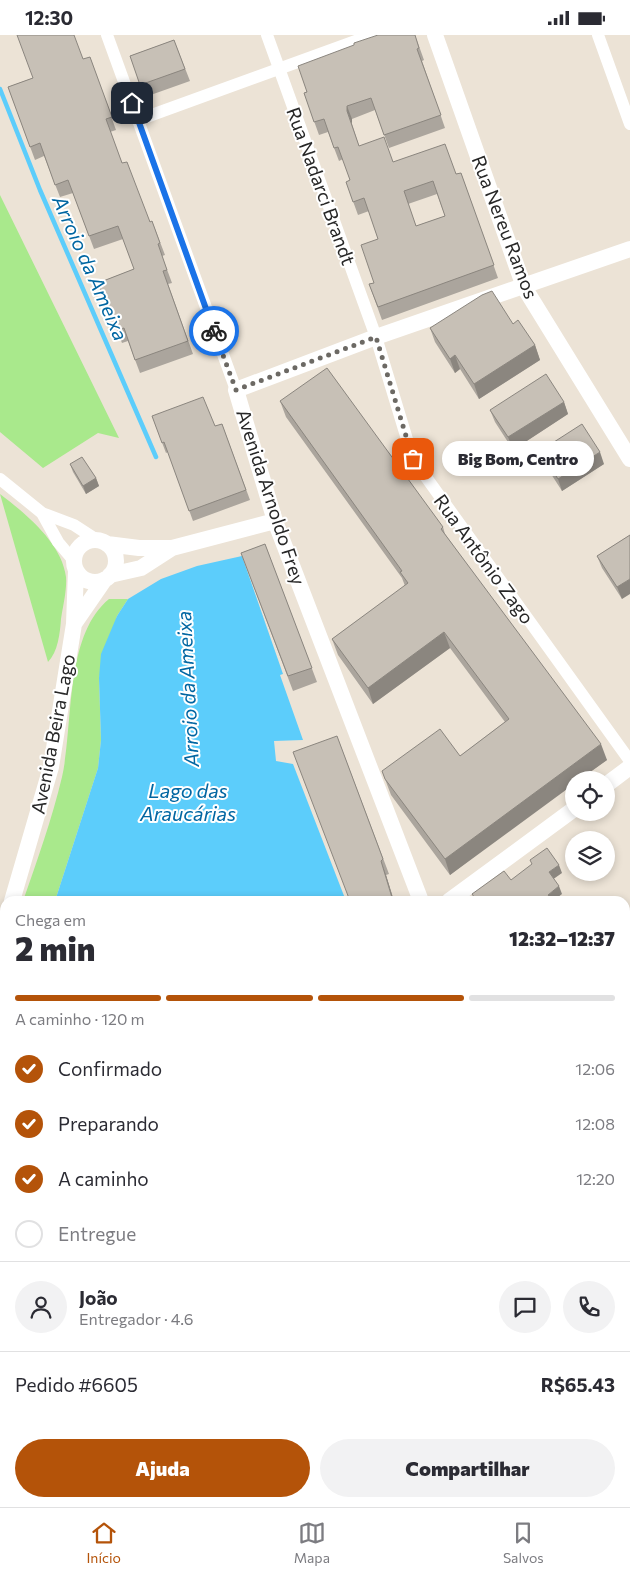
<!DOCTYPE html>
<html lang="pt">
<meta charset="utf-8">
<style>
body{margin:0;font-family:Commissioner,sans-serif;background:#f2f2f3;color:#2b2b33;height:100vh;display:flex;flex-direction:column;font-size:19px;white-space:nowrap}
*{box-sizing:border-box;margin:0}
p{font-size:16px;color:#7c7c81}
.icon{flex:none;width:28px;height:28px;fill:none;stroke:currentColor;stroke-width:2;stroke-linecap:round;stroke-linejoin:round}
.map{position:relative;flex:1;overflow:hidden}
.panel{position:absolute;left:0px;top:861px;width:630px;height:611px;display:flex;flex-direction:column;background:#fff;border-radius:15px 15px 0 0;box-shadow:0 2px 8px #0003}
.panel>*{flex:none}
.fabs{position:absolute;left:565px;top:736px;display:grid;gap:10px}
.fabs a{display:grid;place-items:center;width:50px;height:50px;border-radius:50%;background:#fff;box-shadow:0 2px 8px #0003;font-size:25px}
.pin{position:absolute;display:grid;place-items:center;width:42px;height:42px;color:#fff;margin:-21px;border-radius:10px;box-shadow:0 2px 8px #0006}
.courier{position:absolute;display:grid;place-items:center;width:50px;height:50px;margin:-25px;border:4px solid #1a73e8;border-radius:50%;background:#fff;color:#222;box-shadow:0 1px 6px #0007}
.bubble{position:absolute;height:35px;border-radius:18px;background:#fff;box-shadow:0 2px 8px #0003;font-size:16px;font-weight:800;line-height:35px;text-align:center}
.overview em{font-style:normal;font-weight:800}
.overview div{display:flex;flex-direction:column-reverse}
.overview{display:flex;align-items:center;justify-content:space-between;height:85px;padding:0 15px}
h1{font-size:32px;font-weight:800;line-height:38px}
.bar{display:grid;grid-template-columns:repeat(4,1fr);gap:8px 5px;align-content:center;height:60px;padding:0 15px}
.bar i{height:6px;border-radius:4px;background:#e1e1e2}
.bar .selected{background:#b45309}
.bar p{grid-column:span 4}
.line{display:flex;align-items:center;gap:12px;padding:0 15px;border-top:1px solid #e1e1e2}
.line div{flex:1}
.round{display:grid;place-items:center;flex:none;width:52px;height:52px;border-radius:26px;background:#f2f2f3}
ol{padding:0 15px;list-style:none}
li{display:flex;align-items:center;gap:15px;height:55px}
li p{margin-inline-start:auto}
li .icon{padding:5px;border-radius:50%;background:#b45309;color:#fff;stroke-width:4}
li:last-child{color:#7c7c81}
li i{width:28px;height:28px;border:2px solid #e1e1e2;border-radius:50%}
.primary-button{display:flex;gap:10px;margin-top:auto;padding:10px 15px}
.primary-button a{flex:1;height:58px;border-radius:30px;background:#b45309;color:#fff;font-size:20px;font-weight:800;line-height:58px;text-align:center}
.primary-button a+a{background:#f2f2f3;color:#2b2b33}
.status{display:flex;justify-content:space-between;align-items:center;height:35px;padding:0 25px;background:#fff;direction:ltr}
.status svg{height:14px;fill:currentColor}
.menu{display:flex;justify-content:space-around;align-items:center;height:70px;border-top:1px solid #e1e1e2;background:#fff;font-size:14px;color:#7c7c81}
.menu a{display:grid;justify-items:center;gap:2px}
.menu .selected{color:#b45309}
.map>svg:first-child{display:block}
.park{fill:#a9e98c}
.water{fill:#5ccdfb}
.lines{fill:none;stroke-linecap:round;stroke-linejoin:round}
.stream{stroke:#5ccdfb;stroke-width:4.5}
.minor{stroke:#fff;stroke-width:12}
.tertiary{stroke:#fff;stroke-width:16}
.wall{fill:#aba59d;fill-rule:evenodd}
.shaded-wall{fill:#8b867f}
.building{fill:#c7c0b6;stroke:#8b867f;fill-rule:evenodd}
.done{stroke:#6c6964;stroke-width:5;stroke-dasharray:0 9}
.route{stroke:#1a73e8;stroke-width:6}
.labels{text-anchor:middle;stroke-width:4;stroke-linejoin:round;paint-order:stroke}
.street-label{font-size:19px;fill:#272727;stroke:#fff}
.water-label{font-size:20px;font-style:italic;fill:#0066a2;stroke:#fff}
</style>
<div class="status"><b>12:30</b><svg viewBox="0 0 49 12"><path d="M0 12V9h3v3zM5 12V6h3v6zM10 12V3h3v9zM15 12V0h3v12zM26 1h20v11H26zM47 4h2v5h-2z"/></svg></div>
<div class="map">
<svg width="630" height="1472" viewBox="0 0 630 1472">
<rect width="100%" height="100%" fill="#ece3d6"/>
<path class="park" d="M0,160L119,403L98,398L43,433L0,397Z
M0,459C25,478 62,508 66,542C67,555 63,571 61,584C60,598 58,617 48,627Z
M109,564H128L117,581L99,643L101,705L98,733L55,866H23C37,826 52,784 62,742C74,689 64,601 109,564Z
M5,918V1115L0,1122V932Z"/>
<path class="water" d="M242,521L283,639L280,640L303,705L274,706L276,726L293,729L346,866H55L98,733L101,705L99,643L101,619L117,581L128,564L161,544L197,531Z
M5,1115V1468H106L102,1472H0V1122Z"/>
<g class="lines">
<path class="stream" d="M0,54L40,155L156,422"/>
<path class="minor" d="M107,0L236,355
M267,0L376,302L413,424L630,726
M598,0L630,89
M138,85L372,0
M0,444L42,478L58,507L74,526
M42,478L74,490L97,505"/>
<path class="tertiary" d="M435,0L524,252L630,424
M74 526a21 21 0 1 1 42 0a21 21 0 1 1-42 0Z
M107,509L139,513H172L275,486
M110,540L141,533L172,513
M74,589L105,544
M606,750L630,732
M12,866L51,732L74,589L76,535
M421,866L275,486L236,355L376,302L630,214
M449,866L574,774
M0,900L5,886"/>
</g>
<path class="wall" d="M415,0L424,25L422,26L445,93L389,113L375,75L352,84V89L359,111L393,127L456,139L461,138L498,243L382,285L369,249L374,248L378,204L369,176L358,180L346,147L350,145L343,124L339,126L328,97L319,100L304,58ZM437,159L445,181L416,191L408,169Z
M174,5L190,46L145,62L130,21Z
M90,22L116,95L110,97L122,128L150,187L152,186L165,220L162,221L172,248L168,249L193,319L140,338L128,306L122,308L98,248L134,234L123,204L94,214L73,158L60,162L44,121L35,125L8,52Z
M513,289L535,310L540,325L479,364L460,334L455,338L435,307L430,293Z
M280,366L443,492L445,499L607,725L579,745H574L450,840L391,760L382,736L460,721L505,687L450,613L373,669L338,620L332,604L405,551L402,543L286,382Z
M564,367L568,379L513,415L495,387L490,375Z
M152,381L215,391L222,389L250,465L193,486L168,417L166,418Z
M540,416L604,429L562,456L544,428Z
M70,429L96,443L99,451L86,459L73,437Z
M630,500L622,564L602,533L597,521Z
M265,509L317,647L293,656L241,518Z
M337,701L389,839L386,840L394,866Z"/>
<path class="shaded-wall" d="M347,71L352,84V89L347,76Z
M535,310L540,325L479,364L474,349Z
M455,320L460,334L455,338L450,324Z
M564,367L568,379L513,415L508,402Z
M600,417L604,429L562,456L558,444Z
M96,443L99,451L86,459L83,451Z
M630,544V559L622,564L617,552Z
M444,597L450,613L373,669L368,653Z
M601,709L607,725L579,745H574V749L450,840L445,824Z
M381,826L386,840L394,866H393Z
M559,830L562,838L552,845L549,837Z
M559,851L562,859L553,866L548,860Z"/>
<path class="building" d="M17,0H74L83,24L90,22L112,82L106,84L122,128L127,127L150,187L152,186L160,208L158,209L167,235L163,236L188,306L135,325L124,293L118,295L98,248L134,234L118,191L89,201L68,145L55,150L40,108L30,112L8,52L33,43Z
M378,0H415L419,13L417,14L441,80L384,100L371,63L347,71V76L359,111L384,102L393,127L445,109L456,139L461,138L494,230L378,272L369,249L374,248L361,210L378,204L364,163L353,167L346,147L350,145L338,112L334,113L324,84L314,87L304,58L307,57L298,31L354,10V8ZM433,146L445,181L416,191L404,156Z
M174,5L185,34L140,50L130,21Z
M492,256L513,289L518,285L535,310L474,349L455,320L450,324L430,293L482,260Z
M327,333L443,492L441,494L601,709L445,824L385,744L382,736L440,694L460,721L509,684L444,597L368,653L332,604L408,548L400,537L402,536L280,366Z
M546,339L564,367L508,402L490,375Z
M203,362L215,391L222,389L246,455L189,476L164,407L162,408L152,381Z
M582,389L600,417L558,444L540,416Z
M82,422L96,443L83,451L70,429Z
M630,500V544L617,552L597,521Z
M265,509L312,633L288,641L241,518Z
M337,701L383,824L381,826L393,866H350L293,717Z
M547,813L559,830L549,837L559,851L548,860L553,866H477L472,859L504,836L511,845L532,829L530,825Z"/>
<g class="lines">
<path class="done" d="M214,296L236,355L376,302L413,424"/>
<path class="route" d="M132,68L214,296"/>
</g>
<g class="labels">
<g class="street-label">
<text transform="translate(321 151) rotate(70)" y="7">Rua Nadarci Brandt</text>
<text transform="translate(505 192) rotate(69)" y="7">Rua Nereu Ramos</text>
<text transform="translate(271 462) rotate(72)" y="7">Avenida Arnoldo Frey</text>
<text transform="translate(484 524) rotate(54)" y="7">Rua Antônio Zago</text>
<text transform="translate(53 699) rotate(-79)" y="7">Avenida Beira Lago</text>
</g>
<g class="water-label">
<text transform="translate(90 233) rotate(66)" y="7">Arroio da Ameixa</text>
<text transform="translate(188 654) rotate(-93)" y="7">Arroio da Ameixa</text>
<text x="188" y="763">Lago das<tspan x="188" dy="23">Araucárias</tspan></text>
</g>
</g>
</svg>
<div class="fabs">
<a><svg class="icon" aria-label="locate" viewBox="0 0 24 24"><circle cx="12" cy="12" r="6"/><path d="M12 2v4M12 18v4M2 12h4M18 12h4"/></svg></a>
<a><svg class="icon" aria-label="layers" viewBox="0 0 24 24"><path d="M12 4l9 5-9 5-9-5zM3 14l9 5 9-5"/></svg></a>
</div>
<div class="pin" style="left:413px;top:424px;background:#ea580c"><svg class="icon" aria-label="bag" viewBox="0 0 24 24"><path d="M5 8h14l-1 12H6zM9 8a3 3 0 0 1 6 0"/></svg></div>
<div class="pin" style="left:132px;top:68px;background:#1f2937"><svg class="icon" aria-label="home" viewBox="0 0 24 24"><path d="M3 11l9-7 9 7M6 9v11h12V9"/></svg></div>
<div class="courier" style="left:214px;top:296px"><svg class="icon" aria-label="bike" viewBox="0 0 24 24"><circle cx="6" cy="16" r="4"/><circle cx="18" cy="16" r="4"/><path d="M6 16l4-8h5l3 8M10 8l3 8H6M13 5h3"/></svg></div>
<div class="bubble" style="left:442px;top:406px;width:152px">Big Bom, Centro</div>
<section class="panel">
<div class="overview"><div><h1>2 min</h1><p>Chega em</p></div><em>12:32–12:37</em></div>
<div class="bar"><i class="selected"></i><i class="selected"></i><i class="selected"></i><i></i><p>A caminho · 120 m</p></div>
<ol>
<li><svg class="icon" aria-label="check" viewBox="0 0 24 24"><path d="M5 12l5 5 9-10"/></svg>Confirmado<p>12:06</p></li>
<li><svg class="icon" aria-label="check" viewBox="0 0 24 24"><path d="M5 12l5 5 9-10"/></svg>Preparando<p>12:08</p></li>
<li><svg class="icon" aria-label="check" viewBox="0 0 24 24"><path d="M5 12l5 5 9-10"/></svg>A caminho<p>12:20</p></li>
<li><i></i>Entregue</li>
</ol>
<div class="line" style="height:90px"><a class="round"><svg class="icon" aria-label="person" viewBox="0 0 24 24"><circle cx="12" cy="8" r="4"/><path d="M4 21q1-7 8-7t8 7"/></svg></a><div><b>João</b><p>Entregador · 4.6</p></div><a class="round"><svg class="icon" aria-label="chat" viewBox="0 0 24 24"><path d="M4 5h16v11H9l-5 4z"/></svg></a><a class="round"><svg class="icon" aria-label="phone" viewBox="0 0 24 24"><path d="M5 4h4l2 5-3 2q2 4 5 5l2-3 5 2v4C11 20 4 13 5 4z"/></svg></a></div>
<div class="line" style="height:65px"><div>Pedido #6605</div><b>R$65.43</b></div>
<div class="primary-button"><a>Ajuda</a><a>Compartilhar</a></div>
</section>
</div>
<nav class="menu">
<a class="selected"><svg class="icon" aria-label="home" viewBox="0 0 24 24"><path d="M3 11l9-7 9 7M6 9v11h12V9"/></svg>Início</a>
<a><svg class="icon" aria-label="map" viewBox="0 0 24 24"><path d="M3 6l6-2 6 2 6-2v14l-6 2-6-2-6 2zM9 4v14M15 6v14"/></svg>Mapa</a>
<a><svg class="icon" aria-label="saved" viewBox="0 0 24 24"><path d="M7 4h10v16l-5-4-5 4z"/></svg>Salvos</a>
</nav>
